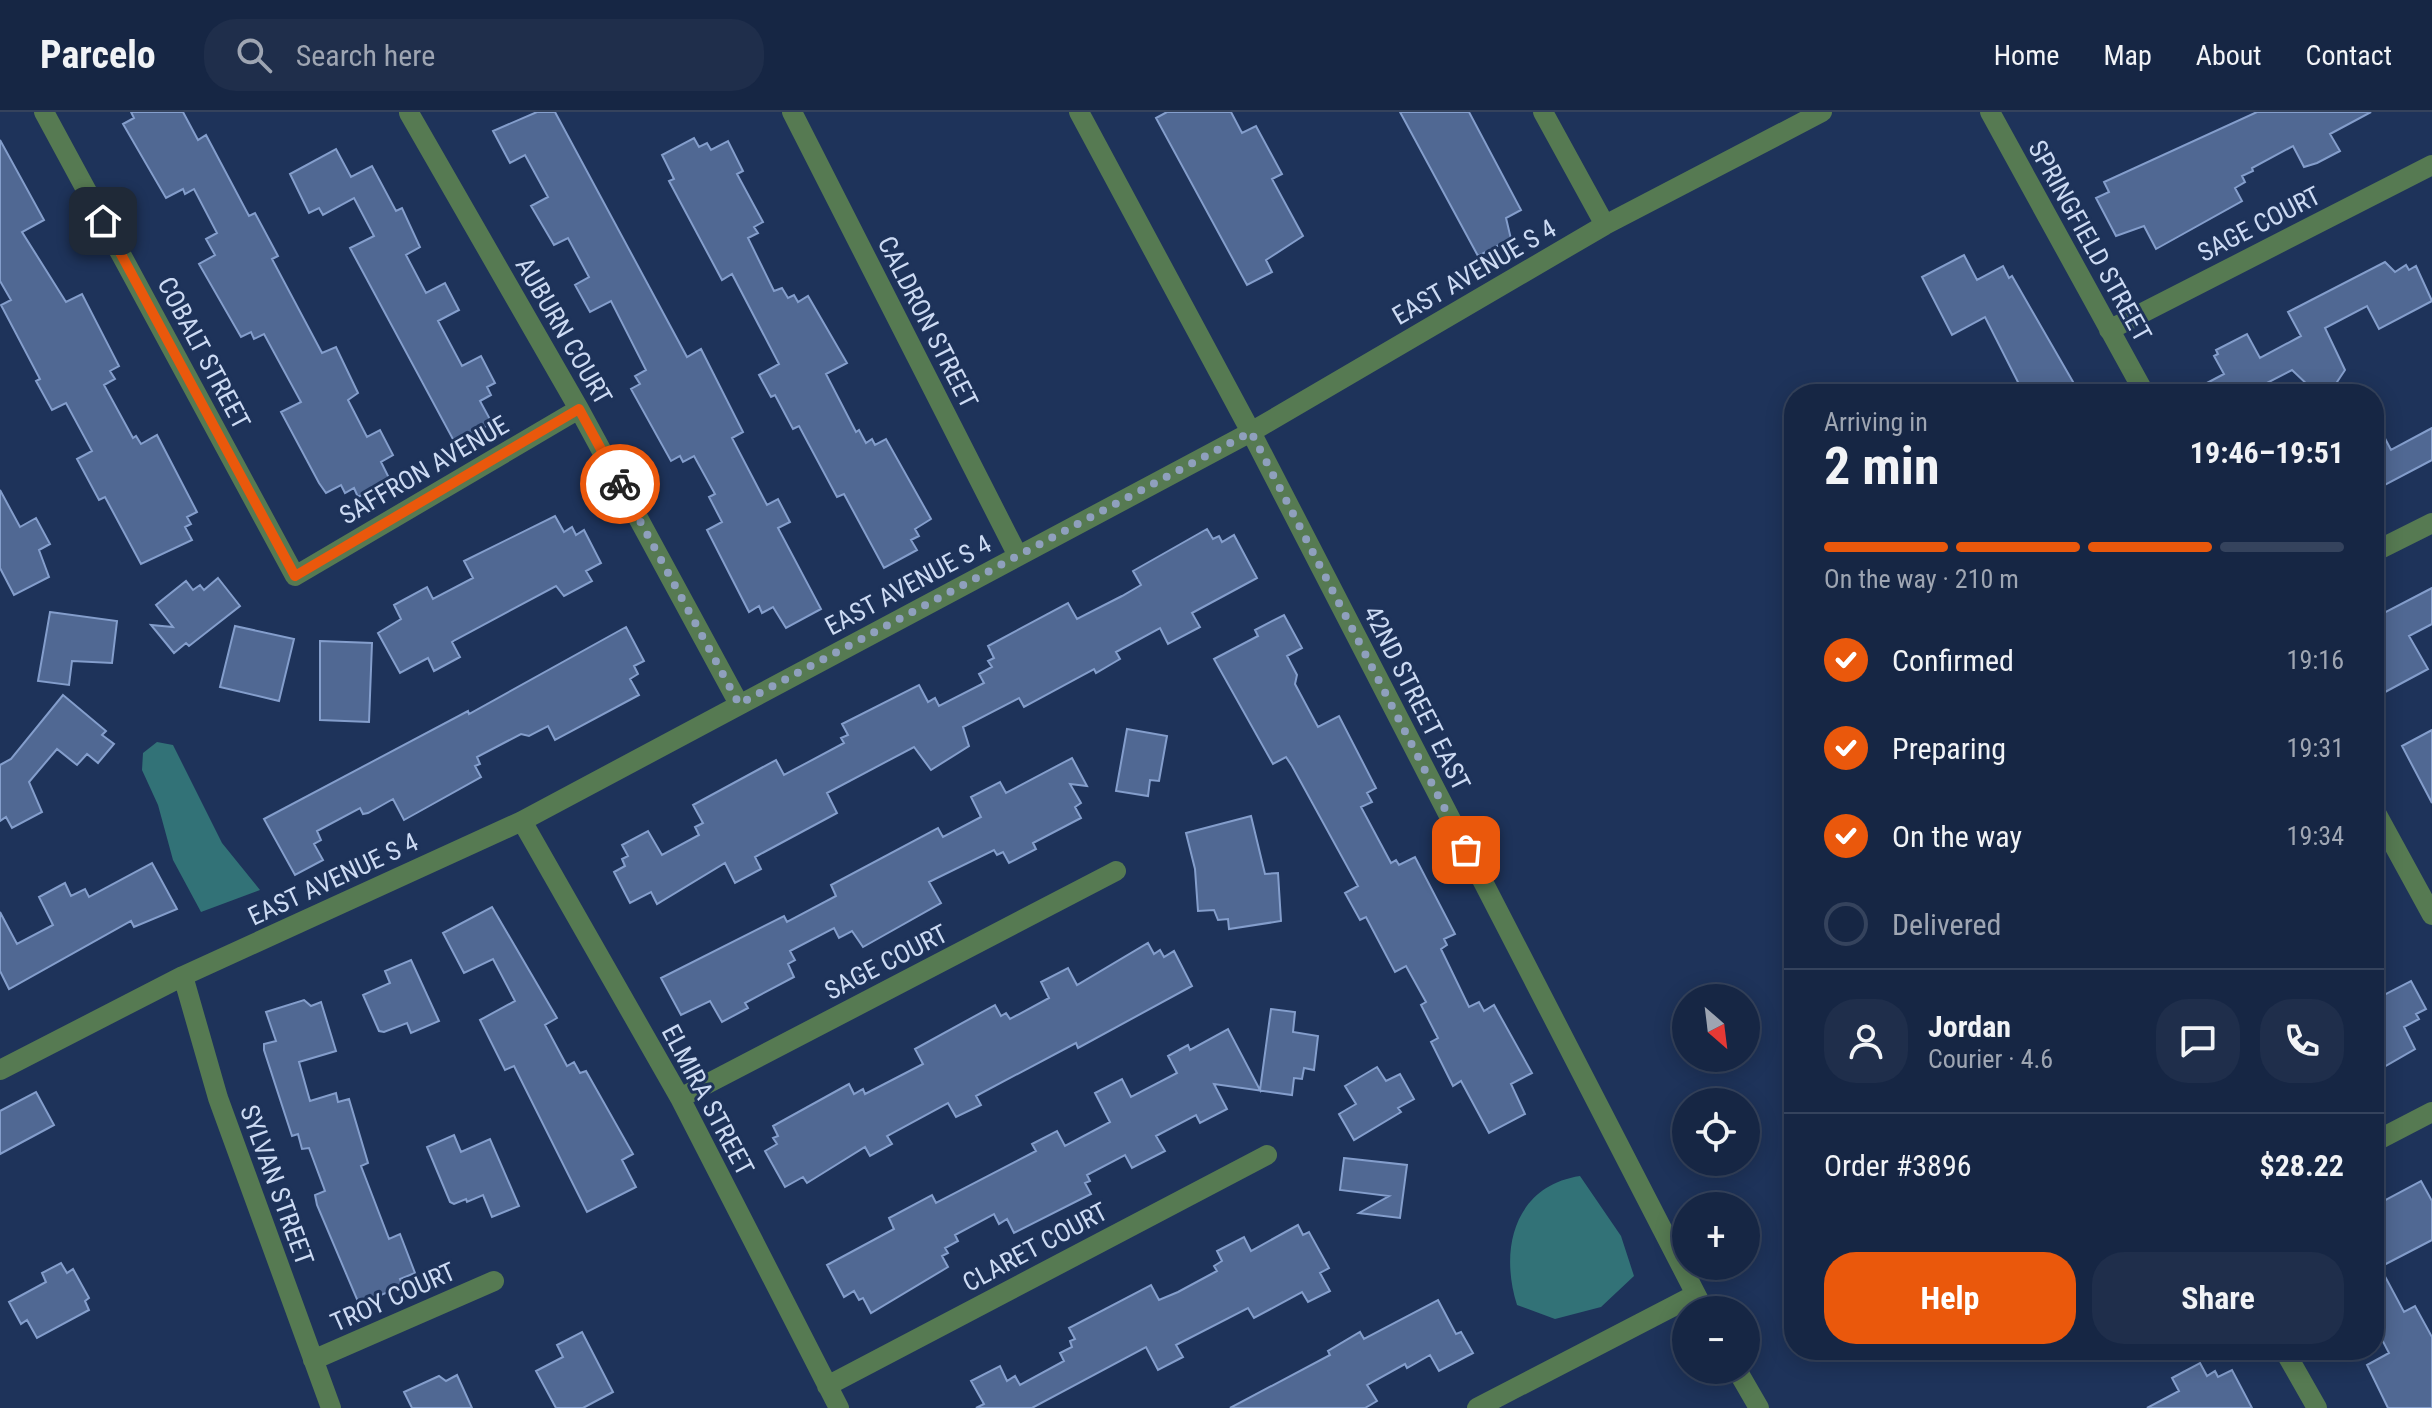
<!DOCTYPE html>
<meta charset="utf-8">
<style>
body{margin:0;font-family:"Roboto Condensed",sans-serif;background:#1f2e4b;color:#f1f3f6;height:100vh;display:flex;flex-direction:column;font-size:30px;white-space:nowrap}
*{box-sizing:border-box;margin:0}
p{font-size:26px;color:#9ea5b2}
.icon{flex:none;width:44px;height:44px;fill:none;stroke:currentColor;stroke-width:2;stroke-linecap:round;stroke-linejoin:round}
.map{position:relative;flex:1;overflow:hidden}
.sheet{position:absolute;left:1784px;top:272px;width:600px;height:976px;display:flex;flex-direction:column;background:#162644;border-radius:32px;box-shadow:0 4px 20px #0003,0 0 0 2px #35435d}
.sheet>*{flex:none}
.needle{width:52px;rotate:152deg}
.tools{position:absolute;left:1672px;top:872px;display:grid;gap:16px}
.tools a{display:grid;place-items:center;width:88px;height:88px;border-radius:50%;background:#162644;box-shadow:0 4px 20px #0003,0 0 0 2px #35435d;font-size:40px}
.pin{position:absolute;display:grid;place-items:center;width:68px;height:68px;color:#fff;margin:-34px;border-radius:16px;box-shadow:0 4px 12px #0006}
.courier{position:absolute;display:grid;place-items:center;width:80px;height:80px;margin:-40px;border:6px solid #ea580c;border-radius:50%;background:#fff;color:#222;box-shadow:0 2px 10px #0007}
.summary em{font-style:normal;font-weight:700}
.summary div{display:flex;flex-direction:column-reverse}
.summary{display:flex;align-items:center;justify-content:space-between;height:136px;padding:0 40px}
h1{font-size:52px;font-weight:700;line-height:60px}
.bar{display:grid;grid-template-columns:repeat(4,1fr);gap:12px 8px;align-content:center;height:96px;padding:0 40px}
.bar i{height:10px;border-radius:6px;background:#35435d}
.bar .on{background:#ea580c}
.bar p{grid-column:span 4}
.line{display:flex;align-items:center;gap:20px;padding:0 40px;border-top:2px solid #35435d}
.line div{flex:1}
.round{display:grid;place-items:center;flex:none;width:84px;height:84px;border-radius:32px;background:#1f2e4b}
ol{padding:0 40px;list-style:none}
li{display:flex;align-items:center;gap:24px;height:88px}
li p{margin-inline-start:auto}
li .icon{padding:8px;border-radius:50%;background:#ea580c;color:#fff;stroke-width:4}
li:last-child{color:#9ea5b2}
li i{width:44px;height:44px;border:4px solid #35435d;border-radius:50%}
.primary-button{display:flex;gap:16px;margin-top:auto;padding:16px 40px}
.primary-button a{flex:1;height:92px;border-radius:32px;background:#ea580c;color:#fff;font-size:32px;font-weight:700;line-height:92px;text-align:center}
.primary-button a+a{background:#1f2e4b;color:#f1f3f6}
header{display:flex;align-items:center;gap:48px;box-sizing:border-box;height:112px;padding:0 40px;background:#162644;border-bottom:2px solid #35435d}
header strong{font-size:38px}
nav{display:flex;gap:44px;margin-inline-start:auto;font-size:28px}
.search{width:560px;height:72px;background:#1f2e4b;display:flex;align-items:center;gap:20px;box-sizing:border-box;padding:0 28px;border-radius:32px;color:#9ea5b2;font-size:30px}
.map>svg:first-child{display:block}
.water{fill:#327277}
.building{fill:#506893;stroke:#849ecc;stroke-width:2}
.lines{fill:none;stroke-linecap:round;stroke-linejoin:round}
.minor{stroke:#567a52;stroke-width:20}
.done{stroke:#8fa0bd;stroke-width:8;stroke-dasharray:0 14.4}
.route{stroke:#ea580c;stroke-width:10}
.labels{text-anchor:middle;stroke-width:6;stroke-linejoin:round;paint-order:stroke}
.street-label{font-size:26px;fill:#ccdaf3;stroke:#1e335a}
</style>
<header>
<strong>Parcelo</strong>
<div class="search"><svg class="icon" aria-label="search" viewBox="0 0 24 24"><circle cx="10" cy="10" r="6"/><path d="M15 15l6 6"/></svg>Search here</div>
<nav><a>Home</a><a>Map</a><a>About</a><a>Contact</a></nav>
</header>
<div class="map">
<svg width="2432" height="1296" viewBox="0 0 2432 1296">
<rect width="100%" height="100%" fill="#1e335a"/>
<path class="water" d="M157,630L173,633L222,731L260,778L201,800L173,748L158,693L142,658L143,641Z
M1580,1064L1621,1124L1634,1164L1601,1195L1555,1207L1517,1193C1499,1136 1515,1074 1580,1064Z"/>
<path class="building" d="M131,0H183L198,28L206,23L249,104L255,101L278,144L272,147L322,241L336,235L358,281L348,288L367,325L380,318L393,343L381,350L390,368L358,385L354,376L345,381L341,373L326,381L319,371L281,300L301,290L264,222L254,227L251,220L241,225L199,152L215,143L206,127L217,121L194,77L185,82L183,77L166,86L123,12L134,6Z
M537,0H555L687,245L701,237L743,320L732,326L767,393L778,387L790,410L778,416L821,497L786,516L773,495L762,501L759,494L749,500L707,418L722,410L709,385L715,382L694,344L683,350L680,344L671,349L631,277L640,272L635,264L646,258L611,189L590,200L575,173L589,165L568,126L554,133L531,94L548,85L525,43L510,51L493,19Z
M1167,0H1231L1242,21L1256,14L1282,62L1272,67L1303,124L1266,148L1272,160L1247,173L1156,6Z
M1400,0H1469L1521,98L1506,106L1511,127L1478,144Z
M2257,0H2371L2330,22L2340,39L2317,51L2304,55L2293,34L2252,56L2253,59L2242,64L2245,70L2235,76L2242,89L2156,137L2144,114L2116,124L2096,86L2109,80L2104,70Z
M694,26L699,35L707,31L711,38L728,29L743,59L737,62L763,110L754,115L758,121L748,126L774,179L782,176L788,186L794,183L798,190L808,184L847,251L826,262L856,320L859,318L866,331L872,327L875,333L886,327L931,407L915,417L919,424L911,428L917,438L884,456L844,382L837,385L799,314L793,317L775,283L771,285L759,263L779,252L732,162L722,168L669,69L674,67L662,43Z
M0,28L44,108L22,120L66,190L82,182L119,254L110,259L115,267L104,273L133,326L136,324L141,332L157,323L197,400L187,405L191,412L185,415L192,428L141,452L105,385L99,388L77,347L92,339L66,291L52,298L36,269L40,267L1,193L11,188L0,169Z
M336,37L351,65L372,54L396,99L402,96L420,135L406,143L426,181L445,171L459,198L438,209L462,254L481,244L495,271L487,275L491,283L480,289L492,311L455,331L350,136L374,124L354,86L323,103L319,96L309,101L290,62Z
M1964,143L1977,168L2003,154L2009,166L2012,164L2080,282H2024L1985,205L1952,223L1922,165Z
M2385,150L2395,160L2406,153L2409,158L2416,154L2432,189L2379,217L2367,194L2325,216L2345,258L2335,273L2313,278L2292,258L2261,274L2265,282H2186L2224,262L2214,244L2218,242L2216,238L2247,222L2260,246L2301,224L2288,200Z
M2374,305L2391,338L2432,316V348L2381,375L2374,361Z
M0,378L20,415L36,406L50,432L39,438L49,465L14,483L0,456Z
M555,404L564,420L572,415L576,423L584,418L601,451L586,459L592,469L564,484L556,474L455,528L452,530L460,545L434,559L428,546L400,561L378,521L401,507L394,493L427,475L433,487L473,466L464,449Z
M1207,417L1213,427L1219,424L1222,430L1234,423L1257,466L1192,501L1200,515L1168,532L1160,516L1116,540L1120,547L1096,561L1094,557L1024,595L1019,586L963,615L969,634L931,658L914,635L827,681L837,701L755,745L761,757L735,771L725,751L657,792L651,780L630,791L614,760L625,754L622,747L628,744L622,733L648,719L662,743L699,723L695,715L703,711L693,693L776,648L784,663L844,631L841,626L848,623L842,612L919,573L928,590L935,586L939,594L984,571L979,562L992,555L988,549L994,546L988,534L1068,491L1077,507L1122,484L1141,473L1133,459Z
M218,466L240,494L189,534L186,531L174,541L151,513L173,515L156,493L186,469L193,478L200,473L204,478Z
M2432,476V512L2409,524L2428,557L2374,586V506Z
M50,500L117,509L112,551L72,549L69,573L38,569Z
M1284,503L1302,536L1287,544L1297,563L1295,572L1318,615L1339,604L1376,676L1367,681L1372,690L1361,695L1391,751L1396,748L1399,753L1415,745L1455,822L1444,827L1447,833L1441,837L1469,895L1479,890L1484,899L1494,893L1532,961L1511,972L1525,1002L1489,1021L1461,969L1453,974L1431,930L1438,926L1421,893L1426,890L1406,854L1395,860L1366,805L1360,808L1345,781L1358,774L1292,654L1286,645L1273,652L1214,547L1258,524L1255,518Z
M235,514L294,527L279,589L220,575Z
M626,515L644,549L634,554L638,562L630,567L639,583L555,628L548,614L529,624L521,622L477,645L480,652L475,654L481,665L404,708L393,687L368,701L363,702L360,696L317,719L321,728L314,732L323,748L295,763L264,707L468,599L469,602Z
M320,529L372,531L369,610L320,608Z
M63,583L106,619L102,623L114,632L98,651L87,642L77,653L57,637L29,670L42,700L12,716L6,705L0,709V653L11,647Z
M1127,617L1167,624L1159,669L1150,668L1148,684L1116,679Z
M2432,618V691L2402,634Z
M1072,646L1087,674L1070,672L1081,691L1075,695L1081,706L1033,731L1036,737L1009,751L1003,740L997,743L994,738L929,770L941,791L863,835L852,819L839,826L834,816L790,839L795,848L788,852L794,865L745,891L748,896L722,910L710,889L681,903L661,866L784,804L787,810L836,784L831,773L938,716L943,725L981,705L971,685L1000,670L1006,681Z
M1251,704L1265,762L1278,761L1281,809L1229,817L1228,807L1218,808L1214,798L1198,799L1195,757L1186,721Z
M152,751L177,797L134,815L131,809L9,877L0,859V800L17,832L53,813L39,785L65,771L71,784L85,777L89,785Z
M492,795L557,906L545,913L567,954L574,950L580,961L586,959L633,1042L622,1048L636,1075L587,1100L514,954L505,958L480,908L515,889L493,847L464,861L443,821Z
M1148,831L1154,842L1160,838L1164,845L1174,839L1192,874L1078,936L1076,931L976,984L981,993L956,1005L948,991L887,1024L892,1032L870,1044L865,1035L807,1071L803,1065L785,1075L765,1039L777,1032L773,1026L778,1024L773,1014L849,972L854,982L863,977L865,982L923,952L915,937L995,893L1001,904L1006,901L1010,907L1049,886L1041,870L1068,856L1077,873Z
M411,848L439,909L411,921L407,911L384,920L379,919L363,883L390,871L385,859Z
M2411,869L2426,897L2416,902L2419,907L2404,915L2415,937L2382,956L2374,941V888Z
M304,888L311,894L321,890L336,939L299,950L310,989L336,981L338,990L349,987L368,1051L361,1054L389,1127L400,1122L415,1161L400,1167L403,1174L359,1192L317,1093L315,1083L325,1079L309,1036L302,1037L298,1022L292,1024L264,938V932L276,929L266,900Z
M1271,897L1295,900L1293,920L1318,924L1314,958L1304,956L1302,967L1294,966L1292,983L1214,972L1227,997L1200,1011L1196,1003L1156,1024L1165,1039L1132,1056L1125,1043L1087,1063L1090,1069L1085,1071L1091,1082L1014,1121L1007,1107L999,1112L994,1102L955,1123L958,1129L945,1136L948,1141L942,1144L948,1155L871,1201L863,1186L859,1188L854,1179L844,1185L827,1153L894,1117L889,1106L932,1083L936,1091L1036,1039L1032,1032L1057,1019L1065,1034L1110,1010L1095,981L1122,967L1131,985L1177,961L1168,944L1188,933L1190,938L1228,917L1260,978Z
M1377,955L1386,969L1400,962L1414,987L1398,996L1401,1000L1354,1028L1339,1002L1356,992L1345,974Z
M36,980L54,1013L0,1042V999Z
M454,1023L461,1040L490,1027L519,1094L492,1105L483,1083L467,1090L466,1087L454,1092L450,1090L427,1035Z
M1344,1046L1407,1053L1400,1106L1359,1101L1389,1084L1340,1078Z
M2421,1069L2432,1089V1128L2380,1155L2404,1200L2415,1194L2432,1225V1296H2388L2367,1253L2389,1241L2374,1212V1094Z
M1298,1113L1303,1123L1309,1120L1329,1156L1320,1161L1330,1179L1308,1190L1302,1180L1254,1206L1248,1196L1176,1233L1183,1245L1158,1258L1146,1235L1032,1296H976L984,1292L971,1269L1000,1254L1007,1269L1015,1264L1020,1273L1064,1249L1060,1241L1072,1235L1070,1229L1075,1227L1069,1216L1151,1173L1159,1188L1178,1180L1217,1159L1214,1154L1222,1149L1217,1139L1244,1125L1251,1139Z
M61,1151L67,1161L73,1157L89,1186L85,1189L89,1198L37,1226L27,1208L21,1212L9,1190L46,1170L42,1161Z
M1438,1188L1456,1222L1461,1220L1473,1241L1439,1259L1430,1243L1407,1256L1405,1252L1367,1273L1377,1289L1365,1296H1230L1330,1243L1328,1239L1360,1220L1364,1227Z
M582,1220L613,1280L583,1296H556L536,1259L563,1245L557,1233Z
M2200,1251L2207,1264L2215,1259L2218,1265L2232,1258L2252,1296H2147L2179,1279L2172,1266Z
M457,1263L472,1296H412L404,1280L439,1264L446,1269Z"/>
<g class="lines">
<path class="minor" d="M44,0L295,464L579,297
M792,0L1018,444
M1079,0L1251,320L1704,1198
M1543,0L1605,113
M1990,0L2145,282
M409,1L579,297L739,592
M2109,218L2432,53
M2374,440L2432,411
M2374,697L2432,803
M522,709L680,986L839,1296
M183,864L218,986L331,1296
M0,958L183,864L522,709L1251,320L1605,113L1822,0
M680,986L1116,759
M2374,1030L2432,1000
M2284,1238L2317,1296
M313,1248L494,1169
M1737,1258L1759,1296
M827,1274L1267,1043
M1477,1296L1695,1183"/>
</g>
<g class="lines">
<path class="done" d="M620,372L739,592L1251,320L1466,738"/>
<path class="route" d="M103,109L295,464L579,297L620,372"/>
</g>
<g class="labels">
<g class="street-label">
<text transform="translate(2259 112) rotate(-27)" y="9">SAGE COURT</text>
<text transform="translate(2090 129) rotate(61)" y="9">SPRINGFIELD STREET</text>
<text transform="translate(1474 160) rotate(-30)" y="9">EAST AVENUE S 4</text>
<text transform="translate(928 210) rotate(63)" y="9">CALDRON STREET</text>
<text transform="translate(564 219) rotate(60)" y="9">AUBURN COURT</text>
<text transform="translate(204 241) rotate(62)" y="9">COBALT STREET</text>
<text transform="translate(424 358) rotate(-30)" y="9">SAFFRON AVENUE</text>
<text transform="translate(908 473) rotate(-28)" y="9">EAST AVENUE S 4</text>
<text transform="translate(1417 586) rotate(63)" y="9">42ND STREET EAST</text>
<text transform="translate(333 767) rotate(-25)" y="9">EAST AVENUE S 4</text>
<text transform="translate(886 850) rotate(-27)" y="9">SAGE COURT</text>
<text transform="translate(708 988) rotate(62)" y="9">ELMIRA STREET</text>
<text transform="translate(277 1073) rotate(70)" y="9">SYLVAN STREET</text>
<text transform="translate(1035 1135) rotate(-28)" y="9">CLARET COURT</text>
<text transform="translate(393 1185) rotate(-24)" y="9">TROY COURT</text>
</g>
</g>
</svg>
<div class="tools">
<a><svg class="needle" viewBox="-14 -14 28 28"><path d="M0-13l5 13h-10z" fill="#e53935"/><path d="M0 13l5-13h-10z" fill="#9ea5b2"/></svg></a>
<a><svg class="icon" aria-label="locate" viewBox="0 0 24 24"><circle cx="12" cy="12" r="6"/><path d="M12 2v4M12 18v4M2 12h4M18 12h4"/></svg></a>
<a>+</a>
<a>−</a>
</div>
<div class="pin" style="left:1466px;top:738px;background:#ea580c"><svg class="icon" aria-label="bag" viewBox="0 0 24 24"><path d="M5 8h14l-1 12H6zM9 8a3 3 0 0 1 6 0"/></svg></div>
<div class="pin" style="left:103px;top:109px;background:#1f2937"><svg class="icon" aria-label="home" viewBox="0 0 24 24"><path d="M3 11l9-7 9 7M6 9v11h12V9"/></svg></div>
<div class="courier" style="left:620px;top:372px"><svg class="icon" aria-label="bike" viewBox="0 0 24 24"><circle cx="6" cy="16" r="4"/><circle cx="18" cy="16" r="4"/><path d="M6 16l4-8h5l3 8M10 8l3 8H6M13 5h3"/></svg></div>
<section class="sheet">
<div class="summary"><div><h1>2 min</h1><p>Arriving in</p></div><em>19:46–19:51</em></div>
<div class="bar"><i class="on"></i><i class="on"></i><i class="on"></i><i></i><p>On the way · 210 m</p></div>
<ol>
<li><svg class="icon" aria-label="check" viewBox="0 0 24 24"><path d="M5 12l5 5 9-10"/></svg>Confirmed<p>19:16</p></li>
<li><svg class="icon" aria-label="check" viewBox="0 0 24 24"><path d="M5 12l5 5 9-10"/></svg>Preparing<p>19:31</p></li>
<li><svg class="icon" aria-label="check" viewBox="0 0 24 24"><path d="M5 12l5 5 9-10"/></svg>On the way<p>19:34</p></li>
<li><i></i>Delivered</li>
</ol>
<div class="line" style="height:144px"><a class="round"><svg class="icon" aria-label="person" viewBox="0 0 24 24"><circle cx="12" cy="8" r="4"/><path d="M4 21q1-7 8-7t8 7"/></svg></a><div><b>Jordan</b><p>Courier · 4.6</p></div><a class="round"><svg class="icon" aria-label="chat" viewBox="0 0 24 24"><path d="M4 5h16v11H9l-5 4z"/></svg></a><a class="round"><svg class="icon" aria-label="phone" viewBox="0 0 24 24"><path d="M5 4h4l2 5-3 2q2 4 5 5l2-3 5 2v4C11 20 4 13 5 4z"/></svg></a></div>
<div class="line" style="height:104px"><div>Order #3896</div><b>$28.22</b></div>
<div class="primary-button"><a>Help</a><a>Share</a></div>
</section>
</div>
